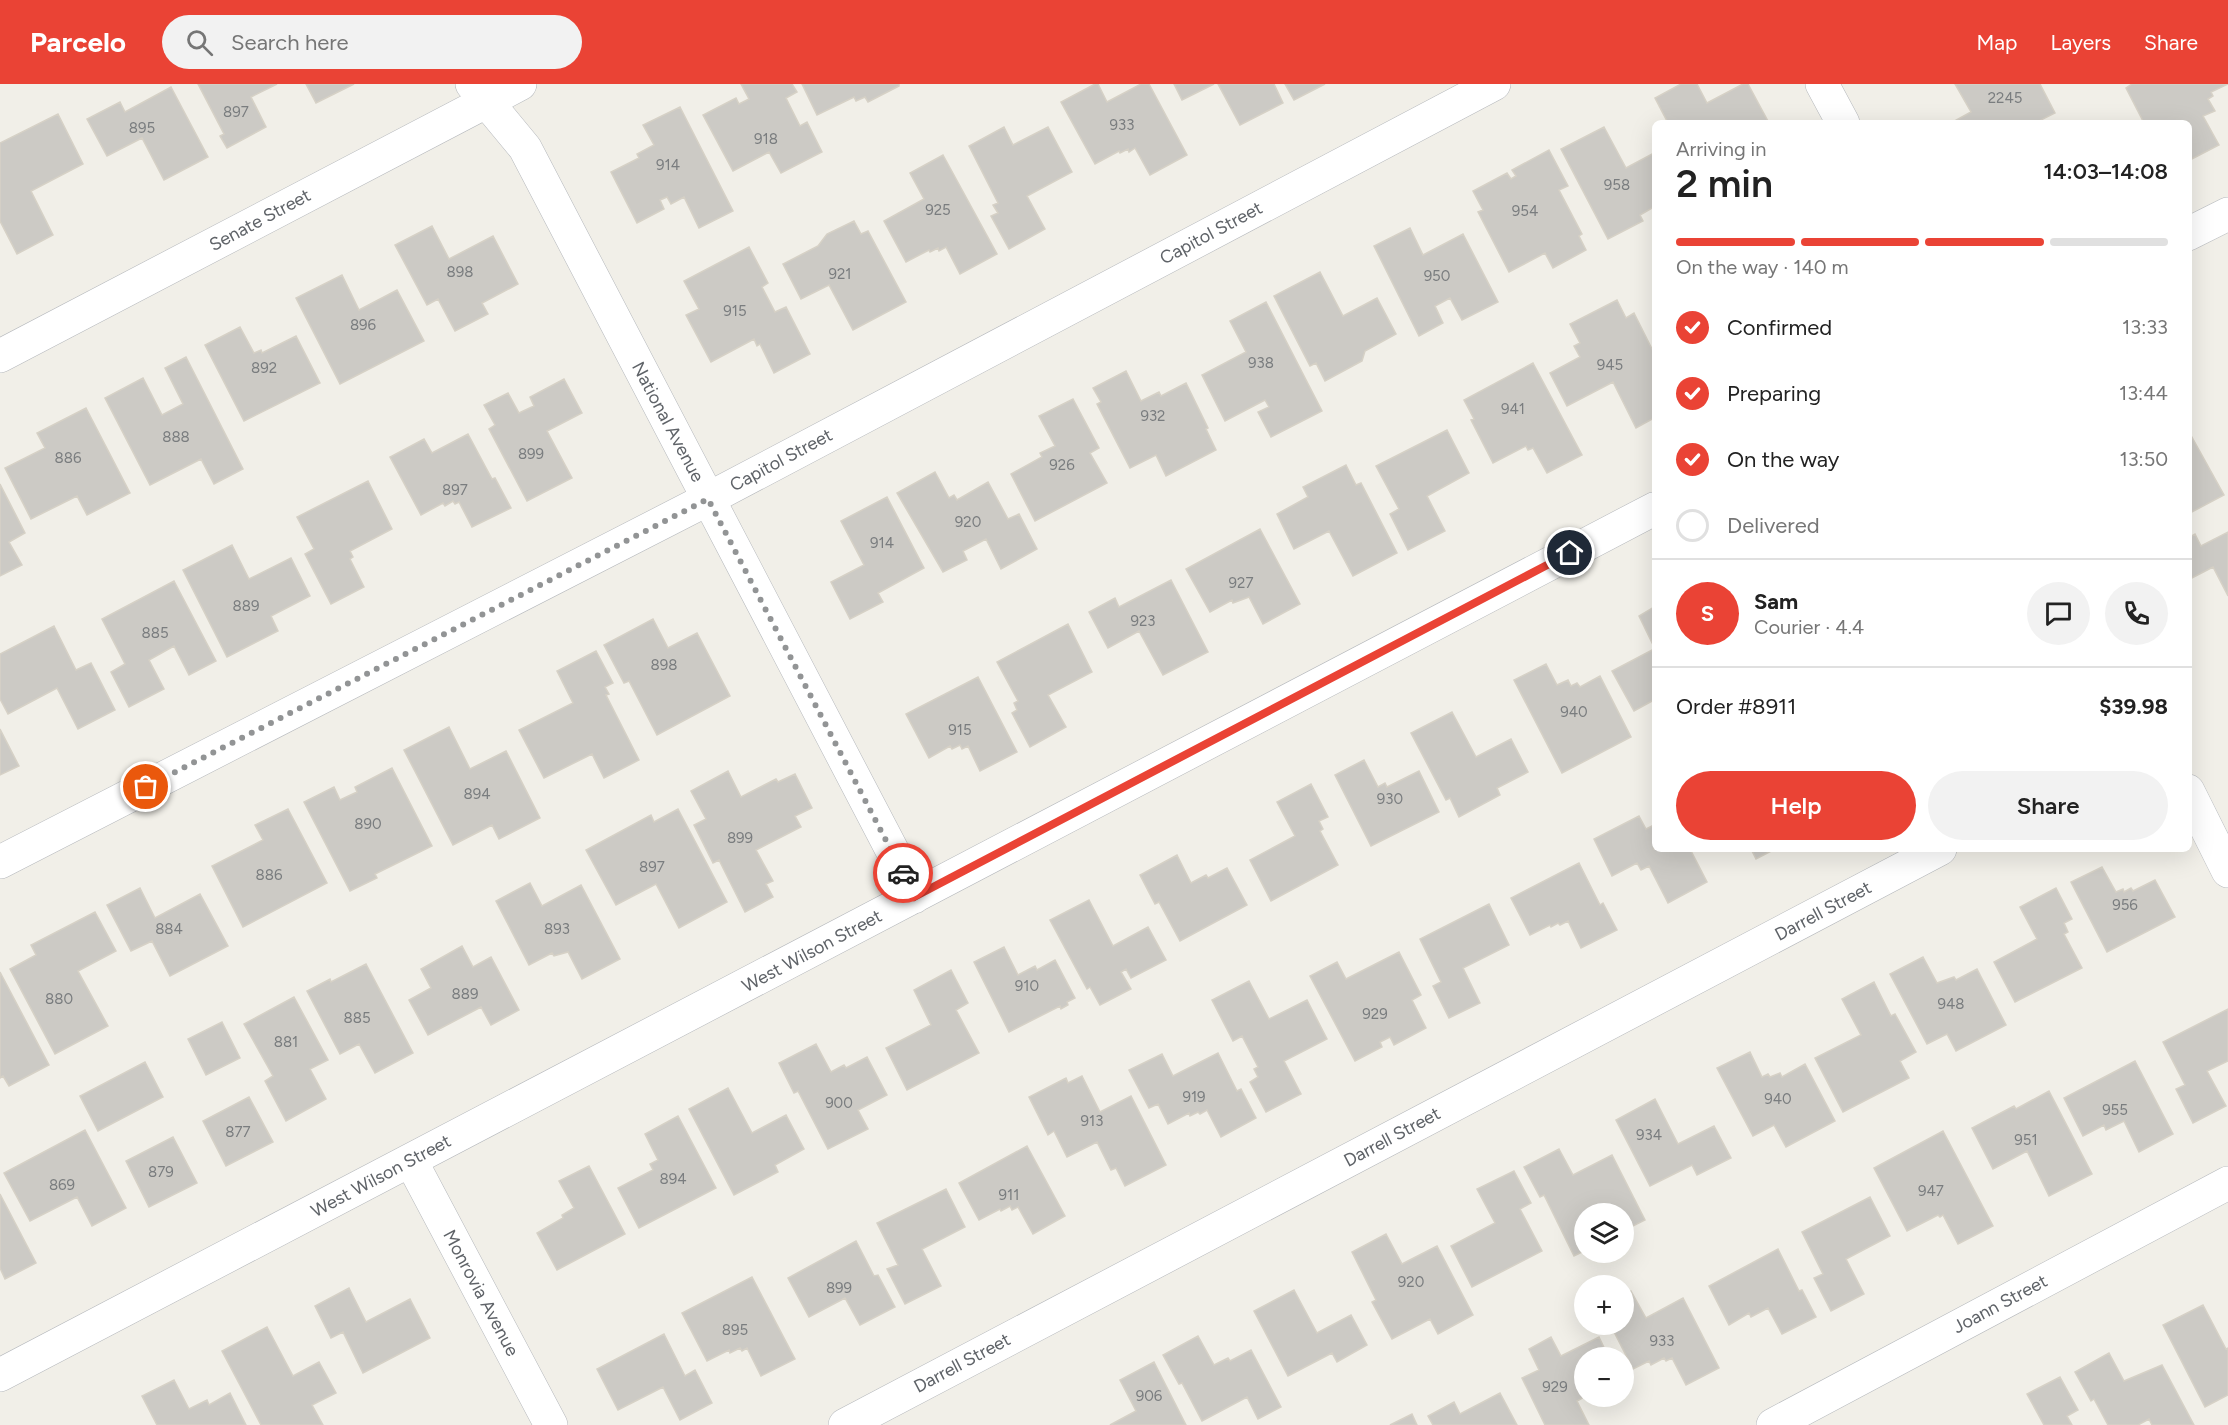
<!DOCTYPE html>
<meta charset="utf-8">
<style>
body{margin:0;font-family:Figtree,sans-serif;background:#f2f2f2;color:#222;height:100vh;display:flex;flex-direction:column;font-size:22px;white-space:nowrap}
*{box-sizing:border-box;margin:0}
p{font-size:20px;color:#767676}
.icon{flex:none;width:33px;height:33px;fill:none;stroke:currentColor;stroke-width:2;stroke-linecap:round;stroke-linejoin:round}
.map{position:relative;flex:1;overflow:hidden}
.details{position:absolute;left:1652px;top:36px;width:540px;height:732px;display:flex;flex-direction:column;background:#fff;border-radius:9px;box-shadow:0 6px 24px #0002}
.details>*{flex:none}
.buttons{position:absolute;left:1574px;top:1119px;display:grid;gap:12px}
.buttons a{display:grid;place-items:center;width:60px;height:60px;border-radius:50%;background:#fff;box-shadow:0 6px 24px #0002;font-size:30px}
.pin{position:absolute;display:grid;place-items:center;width:51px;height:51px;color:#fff;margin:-26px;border:3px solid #fff;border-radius:50%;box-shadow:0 2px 6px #0007}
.courier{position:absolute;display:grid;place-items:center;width:60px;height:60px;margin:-30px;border:4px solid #ea4335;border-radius:50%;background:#fff;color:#222;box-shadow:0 2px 8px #0007}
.overview em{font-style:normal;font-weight:600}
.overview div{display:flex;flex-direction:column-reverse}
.overview{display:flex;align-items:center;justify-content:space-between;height:102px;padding:0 24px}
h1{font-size:39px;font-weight:600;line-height:45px}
.bar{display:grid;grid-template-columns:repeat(4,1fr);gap:9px 6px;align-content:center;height:72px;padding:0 24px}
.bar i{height:8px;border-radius:4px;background:#e0e0e0}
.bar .active{background:#ea4335}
.bar p{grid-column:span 4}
.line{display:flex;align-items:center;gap:15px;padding:0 24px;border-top:2px solid #e0e0e0}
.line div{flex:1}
.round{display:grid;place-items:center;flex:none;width:63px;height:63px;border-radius:32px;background:#f2f2f2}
ol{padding:0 24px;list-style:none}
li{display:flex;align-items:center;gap:18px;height:66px}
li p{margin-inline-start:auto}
li .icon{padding:6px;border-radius:50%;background:#ea4335;color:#fff;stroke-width:4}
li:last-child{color:#767676}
li i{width:33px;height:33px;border:3px solid #e0e0e0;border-radius:50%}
.primary-button{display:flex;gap:12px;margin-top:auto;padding:12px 24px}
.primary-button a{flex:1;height:69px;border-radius:36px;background:#ea4335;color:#fff;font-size:24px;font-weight:600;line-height:69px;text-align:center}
.primary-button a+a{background:#f2f2f2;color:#222}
header{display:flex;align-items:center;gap:36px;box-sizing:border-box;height:84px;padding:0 30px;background:#ea4335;color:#fff}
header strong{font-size:28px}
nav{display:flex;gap:33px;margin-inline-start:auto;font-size:21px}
.search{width:420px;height:54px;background:#f2f2f2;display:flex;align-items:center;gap:15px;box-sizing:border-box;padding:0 21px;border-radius:33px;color:#767676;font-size:22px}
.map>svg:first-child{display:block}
.building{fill:#cccac5;stroke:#d6d1c6;stroke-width:1.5}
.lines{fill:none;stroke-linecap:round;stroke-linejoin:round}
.minor-casing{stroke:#b5b8bc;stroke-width:34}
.minor{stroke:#fff;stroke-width:33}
.done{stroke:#929495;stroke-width:6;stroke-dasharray:0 10.8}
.route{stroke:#ea4335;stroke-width:8}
.labels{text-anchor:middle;stroke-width:5;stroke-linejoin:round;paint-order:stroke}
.number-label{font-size:15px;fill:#7a7d7f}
.street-label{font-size:18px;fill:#5f6368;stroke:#fff}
</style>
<header>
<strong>Parcelo</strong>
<div class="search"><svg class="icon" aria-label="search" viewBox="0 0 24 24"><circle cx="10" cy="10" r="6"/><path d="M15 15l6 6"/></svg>Search here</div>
<nav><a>Map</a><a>Layers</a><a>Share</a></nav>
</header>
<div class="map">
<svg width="2228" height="1341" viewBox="0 0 2228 1341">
<rect width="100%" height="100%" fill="#f1efe8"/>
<path class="building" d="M198,0H277L251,13L266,43L227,64L220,52L224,50Z
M306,0H354L316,19Z
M741,0H792L797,8L786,14L800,42L807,38L822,68L781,89L769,68L733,87L703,31L736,14L739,20L749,15Z
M802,0H899V2L868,18L865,13L856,17L854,13L817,31Z
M1095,0H1098L1107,18L1141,0H1149L1187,71L1150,91L1135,64L1129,68L1128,65L1120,69L1119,67L1095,80L1061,18Z
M1174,0H1214L1182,16Z
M1218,0H1274L1283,19L1240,41Z
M1285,0H1325L1294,16Z
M1681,0H1697L1707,19L1743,0H1748L1769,39H1668L1655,14Z
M1955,0H2040L2055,29L2035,39H1951L1971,28Z
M2132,0H2228L2211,8L2213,12L2208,15L2215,27L2203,32L2219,61L2188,77V39H2144L2126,4Z
M171,3L208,73L164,96L142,54L107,72L87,35L120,18L125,28Z
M680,23L733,127L699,144L684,113L671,120L667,113L660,116L664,125L637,139L611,88L639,74L637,70L654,61L643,41Z
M58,30L83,80L31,107L53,151L17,170L0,137V59Z
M1004,43L1013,61L1048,43L1072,88L1027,112L1045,145L1009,165L991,132L998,129L993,121L998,119L969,62Z
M1604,43L1626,84L1654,69V119L1653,120L1654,123L1640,131L1643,137L1608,155L1561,65Z
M1549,66L1568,102L1559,106L1582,150L1579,152L1586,166L1553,184L1545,169L1509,188L1478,128L1483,126L1473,107L1507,89L1511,95L1516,92L1512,86Z
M943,71L997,170L960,190L946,163L939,167L938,164L930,168L929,166L906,178L884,137L924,115L910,89Z
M854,137L861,150L868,147L906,218L853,246L829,201L801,215L783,180L818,162L827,150Z
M432,142L449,175L493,152L518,200L482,219L488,230L455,247L438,215L427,221L395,161Z
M1410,144L1423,171L1463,150L1498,218L1462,236L1450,214L1435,222L1443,239L1419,252L1374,162Z
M749,163L768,199L762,203L775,228L786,223L810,270L774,289L760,260L757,262L754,255L711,278L686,231L699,225L684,197Z
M1320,188L1343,232L1377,214L1396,250L1365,267L1362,277L1325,297L1316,279L1310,282L1274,212Z
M342,191L359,226L397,206L424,257L340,300L296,214Z
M1617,216L1626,234L1634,229L1654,269V334L1636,344L1613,298L1567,322L1550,289L1580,273L1574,262L1580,259L1570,240Z
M1266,218L1322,327L1271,353L1258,328L1269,323L1265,316L1225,337L1202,291L1246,268L1230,237Z
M240,243L254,269L261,266L262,269L296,252L320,299L244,337L205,261Z
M186,273L243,385L214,400L201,375L150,401L105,314L143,294L162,331L183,320L165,284Z
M1533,279L1582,371L1547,389L1533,364L1528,366L1526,362L1493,379L1471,336L1474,335L1464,316Z
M1126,287L1141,317L1159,308L1161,312L1186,299L1208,344L1206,345L1216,366L1166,392L1156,371L1130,384L1097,320L1101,318L1093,304Z
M564,295L582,329L547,347L572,394L527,417L489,345L495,341L484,321L508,309L519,329L534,322L530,313Z
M1073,315L1099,364L1090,369L1107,399L1035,437L1011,390L1042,373L1040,369L1055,362L1039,332Z
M86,324L130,409L87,431L77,412L31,435L5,384L45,364L37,349Z
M1447,346L1469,389L1427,412L1445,447L1408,466L1390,430L1399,425L1376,382Z
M2188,346L2224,411L2188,430Z
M468,350L492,395L495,394L511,424L472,443L459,418L455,420L453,417L445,422L443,419L421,431L390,373L424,355L432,369Z
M1346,381L1356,401L1361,399L1397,469L1353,492L1329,447L1294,465L1277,430L1308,413L1303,403Z
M935,388L949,414L954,411L957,416L988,398L1008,435L1019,430L1037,465L1001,485L986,455L963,467L967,476L943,488L897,409Z
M368,397L392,445L350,467L353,473L350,475L364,503L331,520L305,470L314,465L297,433Z
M0,400L25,449L9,458L22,481L0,492Z
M887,413L924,484L878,509L883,518L850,535L831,498L864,481L841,437Z
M1260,445L1300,520L1263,540L1249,513L1233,519L1232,516L1210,528L1186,485Z
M2228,448V512L2213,483L2188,496V454L2195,450L2201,462Z
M232,461L249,495L291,474L310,512L271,532L278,547L227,573L183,486Z
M1171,496L1208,568L1163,591L1139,547L1108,564L1089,528L1115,514L1119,523Z
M174,497L216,577L189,591L174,562L149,576L164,605L129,623L111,588L125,580L102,535Z
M1654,523V563L1639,532Z
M653,535L668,564L697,549L730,612L657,651L629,597L624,599L604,561Z
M1068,540L1092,588L1048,611L1066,643L1030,663L1012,629L1017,626L1014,619L1018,617L997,578Z
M54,542L76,586L91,579L115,626L78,645L57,604L8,630L0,615V570Z
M1654,565V616L1634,627L1612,587Z
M596,567L613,599L605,603L609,610L606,611L639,676L604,694L592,670L544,694L519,646L573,619L557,587Z
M1546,580L1557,601L1568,596L1571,602L1577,599L1580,603L1600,592L1631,653L1562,689L1514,596Z
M978,593L1017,668L980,687L968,662L962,665L960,661L952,665L950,662L929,674L906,630Z
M1452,628L1476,673L1511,655L1528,688L1497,704L1500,711L1459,733L1450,714L1446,716L1411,649Z
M449,643L470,685L506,667L540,734L499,755L492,741L453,761L404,666Z
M0,645L19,682L0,691Z
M1364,676L1378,703L1385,699L1387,703L1419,687L1439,728L1371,762L1335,691Z
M392,684L432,762L375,790L377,794L350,807L304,718L334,703L340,716L357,708L355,703Z
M728,687L741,713L776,695L778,698L795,690L812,724L795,732L801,743L756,766L773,797L766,800L773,813L745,828L719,776L713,779L694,741L706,735L691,707Z
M1311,700L1328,733L1319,737L1323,745L1320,747L1338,781L1271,817L1250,776L1295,752L1277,718Z
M288,725L327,799L243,843L212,782L263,756L255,741Z
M678,725L727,818L679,844L656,800L616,821L586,766L651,731L654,738Z
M1639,732L1646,745L1654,741V765H1690L1707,798L1668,819L1649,782L1641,786L1637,779L1612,792L1594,755Z
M1751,765H1775L1756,775Z
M1177,771L1191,799L1206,791L1208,794L1227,784L1247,821L1180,857L1159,818L1155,820L1140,791Z
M1579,779L1600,821L1603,819L1617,846L1581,864L1568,837L1560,841L1558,839L1551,843L1550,841L1530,851L1511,814Z
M2102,783L2116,808L2123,805L2124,808L2131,804L2133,807L2155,796L2175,833L2107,868L2071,798Z
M530,799L542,822L581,801L620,875L582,895L568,868L554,872L552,869L529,881L496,817Z
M140,804L155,834L200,810L228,862L170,892L152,857L131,867L107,821Z
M2056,804L2072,835L2064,839L2068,848L2064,850L2082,884L2015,918L1994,878L2037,855L2020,823Z
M1089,816L1113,862L1148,843L1166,876L1131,894L1126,885L1121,888L1131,905L1100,921L1090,903L1087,905L1050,836Z
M1489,820L1509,861L1463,884L1480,919L1449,934L1433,902L1441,898L1420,855Z
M95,828L116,867L78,887L108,942L55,970L10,885L36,871L31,861Z
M462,862L473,883L491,873L519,926L491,941L481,923L428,951L409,916L431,904L421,885Z
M1004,863L1018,891L1035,882L1037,886L1055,876L1075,914L1067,918L1068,921L1061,925L1060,922L1009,948L974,878Z
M1399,868L1421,911L1412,916L1426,944L1394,961L1390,953L1380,958L1382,963L1355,977L1310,892L1337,878L1346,895Z
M1923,873L1937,899L1954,893L1956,896L1977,885L2006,941L1956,967L1947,950L1927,960L1890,890Z
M366,880L413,969L375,989L359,960L340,970L307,907L330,895L331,898Z
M951,886L968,919L956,926L979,969L907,1006L886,964L931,941L914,906Z
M0,888L49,981L9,1002L3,992L0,994Z
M1249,897L1269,935L1307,916L1327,955L1284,977L1301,1010L1266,1028L1250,998L1258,993L1254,985L1258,983L1242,952L1233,957L1212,916Z
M1874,898L1891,932L1895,930L1916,968L1900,977L1909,994L1843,1028L1815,974L1861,951L1842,915Z
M294,913L328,976L310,985L326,1015L286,1037L265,997L273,992L244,940Z
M2228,925V977L2207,987L2226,1022L2193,1039L2176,1005L2185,1001L2163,958Z
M222,938L240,974L206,991L188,955Z
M816,960L831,988L844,981L846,984L867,973L887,1011L858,1026L868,1045L828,1065L798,1007L794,1009L779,979Z
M1750,968L1762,993L1768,990L1770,993L1780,989L1782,993L1805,980L1835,1037L1786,1063L1774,1041L1753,1052L1717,984Z
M1218,969L1237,1007L1241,1005L1256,1034L1221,1053L1207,1026L1200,1030L1198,1028L1190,1032L1189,1029L1168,1040L1158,1020L1149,1024L1129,986L1162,970L1173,992Z
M2135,977L2173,1050L2139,1068L2124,1037L2106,1046L2104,1041L2083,1052L2064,1014Z
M145,978L163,1013L98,1047L80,1012Z
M1082,992L1100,1028L1131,1012L1166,1081L1125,1102L1116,1084L1111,1086L1097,1058L1067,1073L1054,1047L1048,1051L1029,1013L1066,994L1068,999Z
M728,1004L752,1049L786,1031L804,1065L775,1081L778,1088L734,1111L689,1025Z
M2049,1007L2092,1090L2049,1112L2027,1067L1993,1085L1972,1044L2014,1022L2016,1025Z
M249,1013L273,1058L226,1082L203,1037Z
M1655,1015L1678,1060L1714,1042L1731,1074L1697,1091L1692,1081L1650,1102L1616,1036Z
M678,1032L716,1104L639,1144L618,1104L653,1086L650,1080L658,1076L645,1050Z
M85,1046L126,1124L92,1142L77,1113L30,1137L4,1089Z
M1943,1047L1993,1142L1958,1160L1943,1131L1940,1133L1938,1131L1907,1147L1874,1084Z
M173,1053L197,1099L149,1123L126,1077Z
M1027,1062L1065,1132L1033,1150L1018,1123L1012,1126L1010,1122L1001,1127L1000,1125L979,1136L959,1099Z
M1559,1065L1573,1091L1612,1071L1645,1136L1623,1147V1130H1584V1167L1574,1172L1544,1111L1540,1113L1524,1083Z
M589,1082L625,1150L557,1186L537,1149L563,1134L562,1131L574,1124L559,1097Z
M1514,1087L1531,1119L1520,1125L1542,1167L1472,1203L1451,1162L1495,1139L1477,1105Z
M946,1105L965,1143L922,1165L941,1202L905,1220L887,1185L898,1181L877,1139Z
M0,1110L36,1179L5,1195L0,1184Z
M1870,1113L1890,1152L1846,1175L1864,1210L1831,1227L1814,1194L1823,1190L1802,1148Z
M1386,1150L1402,1180L1437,1162L1473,1231L1438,1250L1430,1235L1392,1255L1372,1218L1376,1216L1352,1168Z
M856,1157L874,1192L878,1191L895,1223L860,1241L845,1214L809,1233L788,1194Z
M1778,1165L1799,1207L1802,1206L1816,1233L1782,1250L1768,1224L1751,1233L1749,1229L1729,1241L1709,1202Z
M752,1193L795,1275L761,1292L747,1264L742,1267L740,1264L730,1269L729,1266L707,1277L682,1229Z
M349,1204L366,1238L410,1215L430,1254L363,1289L343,1248L331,1254L315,1222Z
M1294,1206L1317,1249L1351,1231L1367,1261L1337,1278L1332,1269L1288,1292L1254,1227Z
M1631,1207L1646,1234L1683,1214L1719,1284L1686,1301L1672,1274L1666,1277L1664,1274L1651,1281L1649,1277L1633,1285L1610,1240H1623V1212Z
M2203,1221L2226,1265L2228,1264V1311L2205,1323L2163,1241Z
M267,1243L293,1292L319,1278L336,1309L312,1321L323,1341H261L222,1267Z
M664,1250L685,1292L695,1286L712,1319L680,1336L663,1303L618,1326L597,1285Z
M1198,1252L1214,1281L1228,1274L1230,1277L1251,1266L1281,1323L1258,1335L1247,1313L1202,1337L1182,1299L1179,1300L1163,1271Z
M1551,1253L1561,1272L1599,1253L1609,1274H1584V1312H1586L1577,1317L1589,1341H1545L1522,1294L1539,1286L1529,1265Z
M2109,1269L2124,1297L2162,1281L2194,1341H2152L2149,1335L2138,1341H2108L2094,1315L2091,1317L2075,1288Z
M1154,1278L1186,1341H1110L1136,1327L1120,1296Z
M2060,1293L2078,1326L2067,1332L2072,1341H2044L2027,1310Z
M174,1296L189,1325L207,1316L209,1321L230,1309L246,1341H157L142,1312Z
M1500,1309L1517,1341H1433L1428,1332L1454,1318L1460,1330Z
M1412,1330L1417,1341H1390Z"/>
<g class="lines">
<defs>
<path id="minor" d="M472,0L525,64L893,768L914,813
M1822,0L1843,39
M2188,150L2228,130
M0,272L520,0
M2188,707L2228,787
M0,778L708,415L1494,0
M411,1077L551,1341
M0,1291L1654,425
M845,1341L1940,765
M1773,1341L2228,1099"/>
</defs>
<use href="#minor" class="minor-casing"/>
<use href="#minor" class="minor"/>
</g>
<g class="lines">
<path class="done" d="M146,703L708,415L903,789"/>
<path class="route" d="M903,789L914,813L1570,469"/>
</g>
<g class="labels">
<g class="number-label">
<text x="2005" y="19">2245</text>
<text x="236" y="33">897</text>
<text x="1122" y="46">933</text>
<text x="142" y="49">895</text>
<text x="766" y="60">918</text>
<text x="668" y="86">914</text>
<text x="1617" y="106">958</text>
<text x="938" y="131">925</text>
<text x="1525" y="132">954</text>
<text x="460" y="193">898</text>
<text x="840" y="195">921</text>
<text x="1437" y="197">950</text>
<text x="735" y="232">915</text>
<text x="363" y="246">896</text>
<text x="1261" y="284">938</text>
<text x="1610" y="286">945</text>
<text x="264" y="289">892</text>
<text x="1513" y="330">941</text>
<text x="1153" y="337">932</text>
<text x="176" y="358">888</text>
<text x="531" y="375">899</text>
<text x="68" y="379">886</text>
<text x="1062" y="386">926</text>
<text x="455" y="411">897</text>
<text x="968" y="443">920</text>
<text x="882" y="464">914</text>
<text x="1241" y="504">927</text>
<text x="246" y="527">889</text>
<text x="1143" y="542">923</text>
<text x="155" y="554">885</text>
<text x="664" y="586">898</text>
<text x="1574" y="633">940</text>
<text x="960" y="651">915</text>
<text x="477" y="715">894</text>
<text x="1390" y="720">930</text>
<text x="368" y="745">890</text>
<text x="740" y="759">899</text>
<text x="652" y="788">897</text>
<text x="269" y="796">886</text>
<text x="2125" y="826">956</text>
<text x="169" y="850">884</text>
<text x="557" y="850">893</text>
<text x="1027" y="907">910</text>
<text x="465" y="915">889</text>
<text x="59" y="920">880</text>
<text x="1951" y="925">948</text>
<text x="1375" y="935">929</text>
<text x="357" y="939">885</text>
<text x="286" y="963">881</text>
<text x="1194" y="1018">919</text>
<text x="1778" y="1020">940</text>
<text x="839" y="1024">900</text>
<text x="2115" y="1031">955</text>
<text x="1092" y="1042">913</text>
<text x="238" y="1053">877</text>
<text x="1649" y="1056">934</text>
<text x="2026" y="1061">951</text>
<text x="161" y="1093">879</text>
<text x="673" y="1100">894</text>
<text x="62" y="1106">869</text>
<text x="1931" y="1112">947</text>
<text x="1009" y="1116">911</text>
<text x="1411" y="1203">920</text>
<text x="839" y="1209">899</text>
<text x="735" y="1251">895</text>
<text x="1662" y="1262">933</text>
<text x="1555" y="1308">929</text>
<text x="1149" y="1317">906</text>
</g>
<g class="street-label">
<text transform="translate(260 136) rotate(-28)" y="6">Senate Street</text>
<text transform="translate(1211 149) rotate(-28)" y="6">Capitol Street</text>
<text transform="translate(668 338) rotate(62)" y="6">National Avenue</text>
<text transform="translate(781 376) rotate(-28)" y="6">Capitol Street</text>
<text transform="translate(1823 827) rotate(-28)" y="6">Darrell Street</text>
<text transform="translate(812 867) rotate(-28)" y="6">West Wilson Street</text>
<text transform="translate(1392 1053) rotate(-28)" y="6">Darrell Street</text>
<text transform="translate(381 1092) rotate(-28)" y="6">West Wilson Street</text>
<text transform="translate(481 1209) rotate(62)" y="6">Monrovia Avenue</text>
<text transform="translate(2000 1220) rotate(-28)" y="6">Joann Street</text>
<text transform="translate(962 1279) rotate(-28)" y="6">Darrell Street</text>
</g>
</g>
</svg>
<div class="buttons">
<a><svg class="icon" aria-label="layers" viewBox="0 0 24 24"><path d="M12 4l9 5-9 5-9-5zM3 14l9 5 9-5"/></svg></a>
<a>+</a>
<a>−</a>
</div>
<div class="pin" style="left:146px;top:703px;background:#ea580c"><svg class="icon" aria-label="bag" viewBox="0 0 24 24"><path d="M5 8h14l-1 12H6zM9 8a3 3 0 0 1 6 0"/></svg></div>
<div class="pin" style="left:1570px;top:469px;background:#1f2937"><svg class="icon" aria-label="home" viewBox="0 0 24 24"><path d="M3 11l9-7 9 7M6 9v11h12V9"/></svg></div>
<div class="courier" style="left:903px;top:789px"><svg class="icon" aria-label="car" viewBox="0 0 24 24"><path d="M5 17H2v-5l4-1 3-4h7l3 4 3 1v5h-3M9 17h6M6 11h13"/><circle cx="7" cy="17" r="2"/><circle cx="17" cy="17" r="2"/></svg></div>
<section class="details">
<div class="overview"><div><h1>2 min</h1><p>Arriving in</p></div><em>14:03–14:08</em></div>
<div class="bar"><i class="active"></i><i class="active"></i><i class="active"></i><i></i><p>On the way · 140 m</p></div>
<ol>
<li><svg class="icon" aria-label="check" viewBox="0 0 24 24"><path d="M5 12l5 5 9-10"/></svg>Confirmed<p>13:33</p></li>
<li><svg class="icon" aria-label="check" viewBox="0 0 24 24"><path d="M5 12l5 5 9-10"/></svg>Preparing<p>13:44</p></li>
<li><svg class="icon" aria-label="check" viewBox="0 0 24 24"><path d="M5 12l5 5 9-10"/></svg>On the way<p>13:50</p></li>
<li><i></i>Delivered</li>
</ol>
<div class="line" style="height:108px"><b class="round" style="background:#ea4335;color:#fff">S</b><div><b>Sam</b><p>Courier · 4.4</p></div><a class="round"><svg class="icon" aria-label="chat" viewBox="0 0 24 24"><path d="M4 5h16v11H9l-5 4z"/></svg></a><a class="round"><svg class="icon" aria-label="phone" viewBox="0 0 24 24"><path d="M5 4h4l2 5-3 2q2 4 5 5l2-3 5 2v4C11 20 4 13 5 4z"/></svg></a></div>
<div class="line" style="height:78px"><div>Order #8911</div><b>$39.98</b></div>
<div class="primary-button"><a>Help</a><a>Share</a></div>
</section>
</div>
